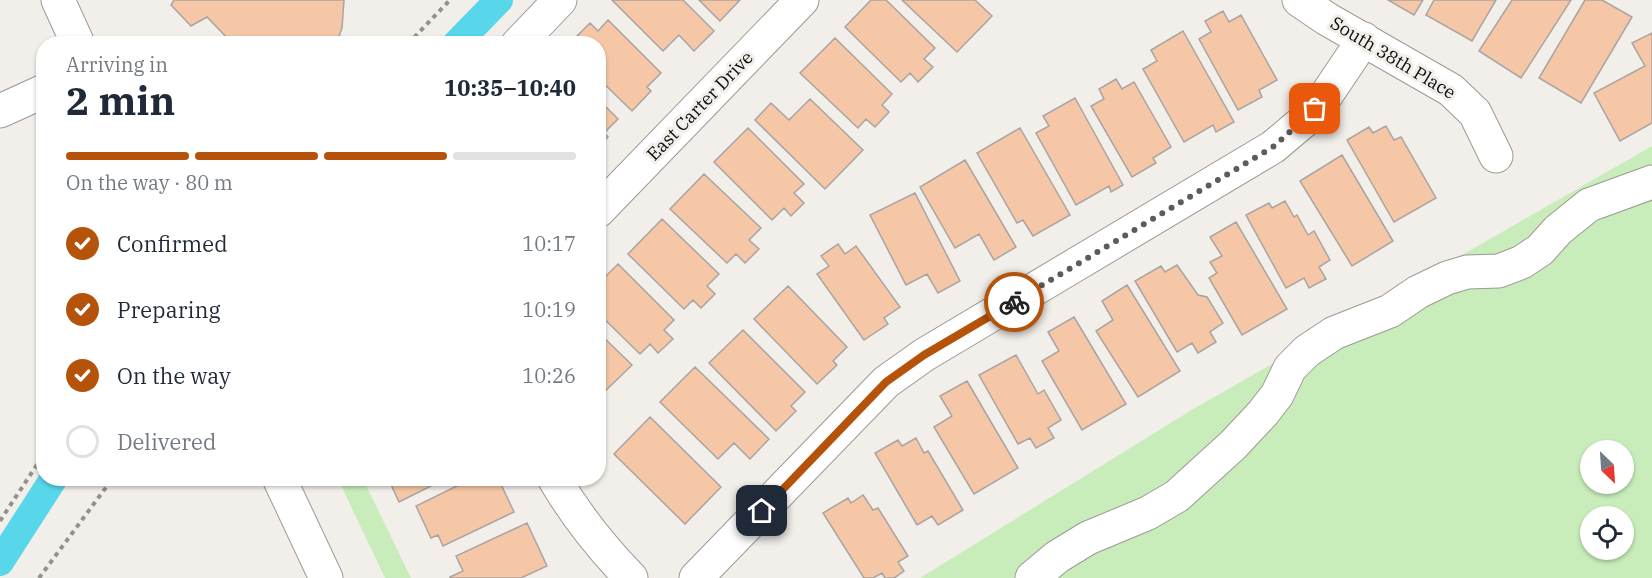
<!DOCTYPE html>
<meta charset="utf-8">
<style>
body{margin:0;font-family:"IBM Plex Serif",serif;background:#f2f2f3;color:#1f2937;height:100vh;display:flex;flex-direction:column;font-size:22px;white-space:nowrap}
*{box-sizing:border-box;margin:0}
p{font-size:20px;color:#747a83}
.icon{flex:none;width:33px;height:33px;fill:none;stroke:currentColor;stroke-width:2;stroke-linecap:round;stroke-linejoin:round}
.map{position:relative;flex:1;overflow:hidden}
.drawer{position:absolute;left:36px;top:36px;width:570px;height:450px;display:flex;flex-direction:column;background:#fff;border-radius:24px;box-shadow:0 2px 4px #0004}
.drawer>*{flex:none}
.needle{width:39px;rotate:155deg}
.controls{position:absolute;left:1580px;top:440px;display:grid;gap:12px}
.controls a{display:grid;place-items:center;width:54px;height:54px;border-radius:50%;background:#fff;box-shadow:0 2px 4px #0004;font-size:30px}
.pin{position:absolute;display:grid;place-items:center;width:51px;height:51px;color:#fff;margin:-26px;border-radius:12px;box-shadow:0 3px 9px #0006}
.courier{position:absolute;display:grid;place-items:center;width:60px;height:60px;margin:-30px;border:4px solid #b45309;border-radius:50%;background:#fff;color:#222;box-shadow:0 2px 8px #0007}
.summary em{font-style:normal;font-weight:700}
.summary div{display:flex;flex-direction:column-reverse}
.summary{display:flex;align-items:center;justify-content:space-between;height:102px;padding:0 30px}
h1{font-size:39px;font-weight:700;line-height:45px}
.bar{display:grid;grid-template-columns:repeat(4,1fr);gap:9px 6px;align-content:center;height:72px;padding:0 30px}
.bar i{height:8px;border-radius:4px;background:#e0e1e3}
.bar .selected{background:#b45309}
.bar p{grid-column:span 4}
ol{padding:0 30px;list-style:none}
li{display:flex;align-items:center;gap:18px;height:66px}
li p{margin-inline-start:auto}
li .icon{padding:6px;border-radius:50%;background:#b45309;color:#fff;stroke-width:4}
li:last-child{color:#747a83}
li i{width:33px;height:33px;border:3px solid #e0e1e3;border-radius:50%}
.map>svg:first-child{display:block}
.green{fill:#c8edba;fill-rule:evenodd}
.lines{fill:none;stroke-linecap:round;stroke-linejoin:round}
.canal{stroke:#58d7ea;stroke-width:28}
.building{fill:#f5c7a6;stroke:#a9a4a1;stroke-width:1.5}
.minor-casing{stroke:#9d9995;stroke-width:35}
.major-casing{stroke:#9d9995;stroke-width:35}
.path{stroke:#93908d;stroke-width:4;stroke-dasharray:4.5 4.5;stroke-linecap:butt}
.minor{stroke:#fff;stroke-width:33}
.major{stroke:#fff;stroke-width:33}
.done{stroke:#5e5c5a;stroke-width:6;stroke-dasharray:0 10.8}
.route{stroke:#b45309;stroke-width:8}
.labels{text-anchor:middle;stroke-width:6;stroke-linejoin:round;paint-order:stroke}
.street-label{font-size:18px;fill:#0f0e0c;stroke:#f2eeea}
</style>
<div class="map">
<svg width="1652" height="578" viewBox="0 0 1652 578">
<rect width="100%" height="100%" fill="#f2eeea"/>
<path class="green" d="M1652,146V578H920L1190,411ZM1590,450H1623V483H1590ZM1590,516H1623V549H1590Z
M338,479H363L411,578H385Z"/>
<g class="lines">
<path class="canal" d="M456,44L499,0
M0,562L54,478"/>
</g>
<path class="building" d="M174,0H344L342,28L336,44H233L207,17L191,26L171,5Z
M612,0H683L714,31L694,51L679,35L663,51Z
M699,0H740L720,21Z
M871,0H886L935,48L924,59L933,67L918,82L910,73L901,82L845,27Z
M902,0H975L992,16L957,52Z
M1388,0H1423L1414,15Z
M1434,0H1496L1472,41L1426,15Z
M1512,0H1571L1521,78L1479,51Z
M1585,0H1602L1632,17L1581,103L1539,78Z
M1223,11L1229,22L1241,15L1277,80L1259,90L1262,97L1238,110L1199,39L1211,32L1205,21Z
M608,20L661,73L647,87L651,91L632,111L598,78V44H582L576,37L590,23L598,31Z
M1183,31L1234,122L1216,132L1213,125L1184,142L1143,69L1157,61L1151,50Z
M1652,33V123L1620,141L1594,93L1645,66L1632,43Z
M835,38L892,94L882,105L889,112L875,127L866,119L858,128L800,73Z
M1116,79L1122,89L1134,82L1171,147L1153,158L1156,163L1132,177L1091,106L1104,99L1099,89Z
M1075,98L1123,185L1111,192L1109,186L1076,205L1036,133L1049,126L1043,116Z
M598,99L618,119L604,133L608,137L598,147Z
M810,99L863,150L825,189L755,120L771,103L789,120Z
M1386,126L1394,140L1401,137L1436,198L1394,222L1347,140L1369,127L1373,133Z
M748,128L804,184L794,193L804,203L791,216L784,208L772,220L714,162Z
M1020,128L1070,215L1033,236L1023,220L1017,223L977,153Z
M1342,155L1393,241L1352,266L1300,181Z
M965,160L1016,247L994,260L979,234L955,248L920,187Z
M704,174L761,228L749,240L759,249L745,263L736,254L727,263L670,209Z
M915,193L960,281L938,293L927,274L906,285L870,215Z
M1285,201L1294,217L1297,215L1308,235L1314,231L1330,260L1319,267L1326,279L1309,288L1304,278L1286,288L1246,215L1269,203L1272,208Z
M662,219L719,274L707,286L715,294L701,308L693,300L684,309L628,254Z
M1236,222L1287,309L1242,335L1209,278L1217,273L1210,262L1222,256L1210,237Z
M838,244L845,254L856,246L900,307L884,318L888,324L864,340L817,274L829,266L821,256Z
M618,264L674,320L664,330L673,339L658,353L650,344L640,354L598,313V284Z
M1177,265L1198,295L1207,297L1223,323L1210,332L1216,342L1198,353L1192,343L1177,352L1135,281L1161,266L1165,272Z
M1127,285L1180,371L1138,397L1096,331L1113,320L1102,301Z
M788,286L847,347L833,361L837,365L817,384L754,319Z
M1074,317L1126,404L1082,430L1042,361L1059,351L1048,332Z
M743,330L805,392L791,406L796,411L776,431L709,363Z
M598,332L632,365L598,398Z
M1016,355L1038,394L1044,390L1061,420L1048,428L1054,438L1036,448L1030,438L1018,444L979,375Z
M695,367L769,439L750,459L734,443L718,459L660,402Z
M967,381L1018,468L974,494L934,427L952,416L940,396Z
M650,417L721,487L685,524L614,454Z
M916,438L924,453L928,451L963,510L938,525L932,516L917,525L875,453L898,440L902,446Z
M388,478H447L399,502Z
M473,478H498L514,512L443,546L438,535L431,538L416,506Z
M863,495L873,510L878,508L908,556L898,562L904,571L894,578H885L882,573L873,578H864L823,513L848,498L851,503Z
M527,523L547,566L521,578H450V577L463,571L456,556Z"/>
<g class="lines">
<defs>
<path id="minor" d="M1299,0L1327,19L1451,90L1475,113L1496,156
M518,44L560,0
M0,111L44,91
M598,211L802,0
M554,478C576,516 601,547 631,578
M696,578L886,382L924,355L1273,147L1305,120L1325,97L1364,39
M1032,578L1057,557L1088,538L1148,513L1177,496L1233,445L1263,413L1277,395L1290,368L1307,351L1334,333L1390,311L1418,292L1447,278L1467,272L1499,271L1522,262L1540,250L1558,230L1589,205L1652,182"/>
<path id="major" d="M58,0L78,44
M279,478L326,578"/>
</defs>
<use href="#minor" class="minor-casing"/>
<use href="#major" class="major-casing"/>
<path class="path" d="M408,44L450,0
M0,521L44,454
M39,578L113,478"/>
<use href="#minor" class="minor"/>
<use href="#major" class="major"/>
</g>
<g class="lines">
<path class="done" d="M1014,302L1273,147L1315,109"/>
<path class="route" d="M762,511L886,382L924,355L1014,302"/>
</g>
<g class="labels">
<g class="street-label">
<text transform="translate(1393 58) rotate(31)" y="6">South 38th Place</text>
<text transform="translate(700 106) rotate(-46)" y="6">East Carter Drive</text>
</g>
</g>
</svg>
<div class="controls">
<a><svg class="needle" viewBox="-14 -14 28 28"><path d="M0-13l5 13h-10z" fill="#e53935"/><path d="M0 13l5-13h-10z" fill="#747a83"/></svg></a>
<a><svg class="icon" aria-label="locate" viewBox="0 0 24 24"><circle cx="12" cy="12" r="6"/><path d="M12 2v4M12 18v4M2 12h4M18 12h4"/></svg></a>
</div>
<div class="pin" style="left:1315px;top:109px;background:#ea580c"><svg class="icon" aria-label="bag" viewBox="0 0 24 24"><path d="M5 8h14l-1 12H6zM9 8a3 3 0 0 1 6 0"/></svg></div>
<div class="pin" style="left:762px;top:511px;background:#1f2937"><svg class="icon" aria-label="home" viewBox="0 0 24 24"><path d="M3 11l9-7 9 7M6 9v11h12V9"/></svg></div>
<div class="courier" style="left:1014px;top:302px"><svg class="icon" aria-label="bike" viewBox="0 0 24 24"><circle cx="6" cy="16" r="4"/><circle cx="18" cy="16" r="4"/><path d="M6 16l4-8h5l3 8M10 8l3 8H6M13 5h3"/></svg></div>
<section class="drawer">
<div class="summary"><div><h1>2 min</h1><p>Arriving in</p></div><em>10:35–10:40</em></div>
<div class="bar"><i class="selected"></i><i class="selected"></i><i class="selected"></i><i></i><p>On the way · 80 m</p></div>
<ol>
<li><svg class="icon" aria-label="check" viewBox="0 0 24 24"><path d="M5 12l5 5 9-10"/></svg>Confirmed<p>10:17</p></li>
<li><svg class="icon" aria-label="check" viewBox="0 0 24 24"><path d="M5 12l5 5 9-10"/></svg>Preparing<p>10:19</p></li>
<li><svg class="icon" aria-label="check" viewBox="0 0 24 24"><path d="M5 12l5 5 9-10"/></svg>On the way<p>10:26</p></li>
<li><i></i>Delivered</li>
</ol>
</section>
</div>
